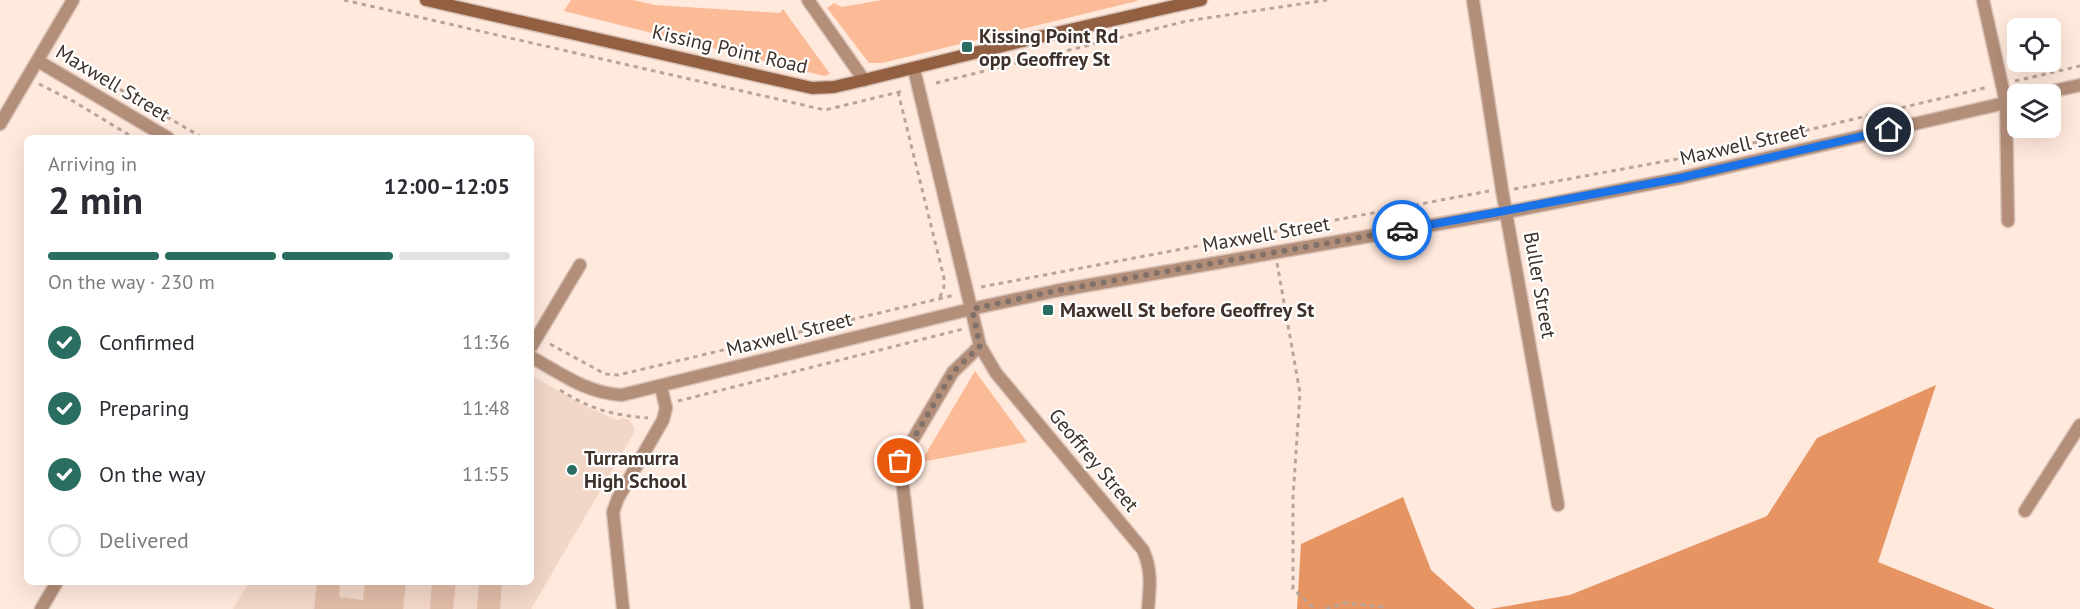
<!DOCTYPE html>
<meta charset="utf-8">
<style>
body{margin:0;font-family:"PT Sans",sans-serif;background:#f7f7f7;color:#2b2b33;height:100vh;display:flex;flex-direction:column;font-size:22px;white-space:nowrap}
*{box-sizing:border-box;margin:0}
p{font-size:20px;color:#7c7c81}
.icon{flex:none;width:33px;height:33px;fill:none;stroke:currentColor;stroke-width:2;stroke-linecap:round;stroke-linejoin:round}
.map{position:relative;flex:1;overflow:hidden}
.details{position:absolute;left:24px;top:135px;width:510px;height:450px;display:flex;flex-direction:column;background:#fff;border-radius:9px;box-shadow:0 6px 24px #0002}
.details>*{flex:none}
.buttons{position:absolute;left:2007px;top:18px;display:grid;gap:12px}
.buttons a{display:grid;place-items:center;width:54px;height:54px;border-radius:9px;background:#fff;box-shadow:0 6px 24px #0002;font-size:30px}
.pin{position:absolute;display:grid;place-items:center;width:51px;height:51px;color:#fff;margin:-26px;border:3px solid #fff;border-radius:50%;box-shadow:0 2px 6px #0007}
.courier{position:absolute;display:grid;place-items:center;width:60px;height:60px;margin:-30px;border:4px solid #1a73e8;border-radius:50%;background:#fff;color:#222;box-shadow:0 2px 8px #0007}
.overview em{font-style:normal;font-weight:700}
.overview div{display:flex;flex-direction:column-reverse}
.overview{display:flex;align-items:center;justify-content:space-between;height:102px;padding:0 24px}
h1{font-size:39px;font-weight:700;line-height:45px}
.bar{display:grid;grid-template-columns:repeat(4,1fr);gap:9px 6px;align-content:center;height:72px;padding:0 24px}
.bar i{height:8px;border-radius:4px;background:#e1e1e2}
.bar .active{background:#296e61}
.bar p{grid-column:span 4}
ol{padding:0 24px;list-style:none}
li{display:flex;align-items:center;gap:18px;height:66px}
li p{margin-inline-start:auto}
li .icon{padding:6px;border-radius:50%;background:#296e61;color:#fff;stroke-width:4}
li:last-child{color:#7c7c81}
li i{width:33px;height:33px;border:3px solid #e1e1e2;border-radius:50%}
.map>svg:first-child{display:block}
.built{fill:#f2d7c8}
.green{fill:#fbbb97}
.forest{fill:#e79463}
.building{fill:#e0bca8}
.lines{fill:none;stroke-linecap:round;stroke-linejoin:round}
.street-casing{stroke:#d9c3b8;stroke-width:15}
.secondary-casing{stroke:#d9c3b8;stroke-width:15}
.path{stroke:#b8a59a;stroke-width:3;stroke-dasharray:4.5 4.5;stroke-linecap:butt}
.street{stroke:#b38e79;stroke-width:12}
.secondary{stroke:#935f41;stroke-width:12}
.done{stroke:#827168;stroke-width:6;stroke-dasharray:0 10.8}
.route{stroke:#1a73e8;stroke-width:8}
.poi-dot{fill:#296e61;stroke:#fff;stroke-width:2}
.labels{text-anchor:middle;stroke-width:4.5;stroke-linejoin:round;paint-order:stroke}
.poi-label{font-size:20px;font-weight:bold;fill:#3f3129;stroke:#fff;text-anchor:start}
.street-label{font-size:20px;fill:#3f3129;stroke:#fff}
</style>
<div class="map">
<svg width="2080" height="609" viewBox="0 0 2080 609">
<rect width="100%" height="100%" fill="#ffe8dc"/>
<path class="built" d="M531,375L585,406L617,420L623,418L629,420L634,427V433L531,609H233L249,582H531Z"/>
<path class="green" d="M571,0H633L655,5L780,13L783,9L830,74L824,76L564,11Z
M882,0H1137V1L882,63H869L827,8L834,3L842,7Z
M975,371L1027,442L921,462Z"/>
<path class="forest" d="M1936,385L1878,562L1995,609H1490L1570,595L1767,516L1817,438Z
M1403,497L1431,570L1475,609H1297L1301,544Z"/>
<path class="building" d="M317,582H340L339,597L363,600L365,582H406L403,609H314Z
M432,582H456L453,609H430Z
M479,582H502L500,609H477Z"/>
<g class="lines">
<defs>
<path id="street" d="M808,0L864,80
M1473,0L1502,190L1558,505
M1983,0L2006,103L2008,221
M38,61L168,138
M914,69L980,346L996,373L1143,550C1152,570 1150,587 1148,609
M2040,94L2080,85
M0,124L73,0
M531,347L580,265
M531,357C562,374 586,393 622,395L971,309L1055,291L1507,212L1680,178L2018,100
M2025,511L2080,425
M41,609L57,582
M623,609L613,512L618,498L663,420L666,408L661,387
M917,609L900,461L953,372L980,346"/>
<path id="secondary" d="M426,0L812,88L834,87L864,80L1039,37L1201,0"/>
</defs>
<use href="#street" class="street-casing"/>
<use href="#secondary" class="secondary-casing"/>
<path class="path" d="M344,0L825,110L903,91
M58,53L203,138
M2015,81L2080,66
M936,83L1187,21L1327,0
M39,84L73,101L134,138
M898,92L944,278V287L940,297
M1514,189L1715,152L1989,87
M1277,263L1300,393L1293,497V589L1315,609
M981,287L1489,191
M550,344L605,374L618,375L955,295
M560,390C590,409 612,415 648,418
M678,401L963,329
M1326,609L1345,603L1385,607L1386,609"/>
<use href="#street" class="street"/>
<use href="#secondary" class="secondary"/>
</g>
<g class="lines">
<path class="done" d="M900,461L953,372L980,346L972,309L1055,291L1402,230"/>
<path class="route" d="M1402,230L1680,178L1889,130"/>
</g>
<g class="poi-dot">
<rect x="961" y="41" width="12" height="12" rx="3"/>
<rect x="1042" y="304" width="12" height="12" rx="3"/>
<circle cx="572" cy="470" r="6"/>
</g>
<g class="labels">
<g class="poi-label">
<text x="979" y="43">Kissing Point Rd<tspan x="979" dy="23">opp Geoffrey St</tspan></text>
<text x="1060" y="317">Maxwell St before Geoffrey St</text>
<text x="584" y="465">Turramurra<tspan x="584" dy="23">High School</tspan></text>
</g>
<g class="street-label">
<text transform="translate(730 49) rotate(13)" y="7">Kissing Point Road</text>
<text transform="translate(113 83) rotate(31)" y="7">Maxwell Street</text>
<text transform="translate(1743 144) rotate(-13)" y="7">Maxwell Street</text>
<text transform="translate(1266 234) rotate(-10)" y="7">Maxwell Street</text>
<text transform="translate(1540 285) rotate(80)" y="7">Buller Street</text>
<text transform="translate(789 334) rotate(-14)" y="7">Maxwell Street</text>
<text transform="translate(1094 460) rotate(50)" y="7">Geoffrey Street</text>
</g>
</g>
</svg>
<div class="buttons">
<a><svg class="icon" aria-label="locate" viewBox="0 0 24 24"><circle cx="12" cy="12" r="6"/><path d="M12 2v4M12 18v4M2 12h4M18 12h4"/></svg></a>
<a><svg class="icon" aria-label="layers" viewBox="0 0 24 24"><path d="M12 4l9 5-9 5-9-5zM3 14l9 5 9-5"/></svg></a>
</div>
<div class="pin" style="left:900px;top:461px;background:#ea580c"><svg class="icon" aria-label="bag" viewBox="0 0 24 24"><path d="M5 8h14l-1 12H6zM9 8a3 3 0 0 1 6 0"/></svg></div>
<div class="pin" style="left:1889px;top:130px;background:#1f2937"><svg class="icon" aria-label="home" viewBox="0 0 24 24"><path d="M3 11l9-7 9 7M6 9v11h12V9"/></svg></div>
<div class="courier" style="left:1402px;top:230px"><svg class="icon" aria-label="car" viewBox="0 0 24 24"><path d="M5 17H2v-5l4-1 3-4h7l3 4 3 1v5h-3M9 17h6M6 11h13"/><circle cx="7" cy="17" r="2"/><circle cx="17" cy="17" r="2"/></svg></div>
<section class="details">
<div class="overview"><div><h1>2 min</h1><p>Arriving in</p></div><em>12:00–12:05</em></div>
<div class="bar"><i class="active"></i><i class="active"></i><i class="active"></i><i></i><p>On the way · 230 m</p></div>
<ol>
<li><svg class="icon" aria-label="check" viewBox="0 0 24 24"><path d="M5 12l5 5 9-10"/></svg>Confirmed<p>11:36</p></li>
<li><svg class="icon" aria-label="check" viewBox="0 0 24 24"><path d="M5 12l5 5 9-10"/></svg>Preparing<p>11:48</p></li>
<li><svg class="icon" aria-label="check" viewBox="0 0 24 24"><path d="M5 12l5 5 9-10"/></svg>On the way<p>11:55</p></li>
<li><i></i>Delivered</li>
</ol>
</section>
</div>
